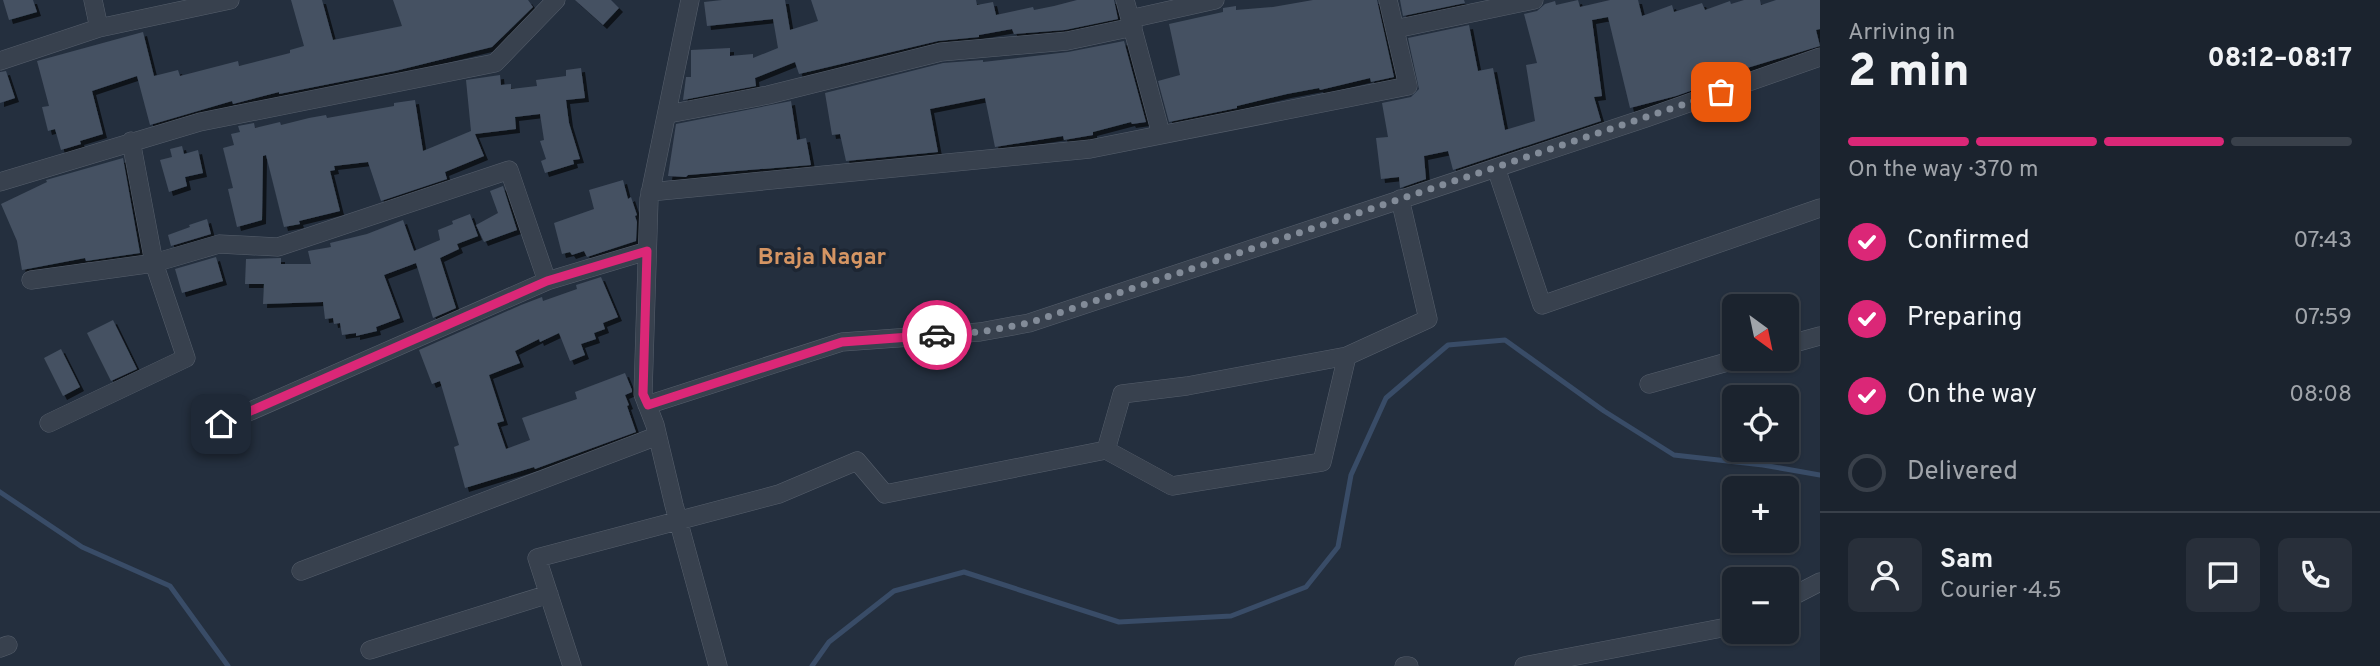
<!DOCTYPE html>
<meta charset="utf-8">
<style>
body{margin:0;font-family:Overpass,sans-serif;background:#282f3a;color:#f1f3f6;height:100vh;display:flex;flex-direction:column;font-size:26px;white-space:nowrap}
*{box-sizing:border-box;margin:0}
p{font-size:23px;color:#a0a4aa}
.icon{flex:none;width:38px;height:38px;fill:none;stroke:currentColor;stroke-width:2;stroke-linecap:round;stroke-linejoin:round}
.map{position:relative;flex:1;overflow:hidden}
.sheet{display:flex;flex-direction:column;background:#1b232e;width:560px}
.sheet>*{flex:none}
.needle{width:46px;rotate:147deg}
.controls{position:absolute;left:1722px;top:294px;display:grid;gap:14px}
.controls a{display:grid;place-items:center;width:77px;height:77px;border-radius:10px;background:#1b232e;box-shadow:0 2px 5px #0004,0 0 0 2px #39404a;font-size:35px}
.pin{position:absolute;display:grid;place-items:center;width:60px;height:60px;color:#fff;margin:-30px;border-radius:14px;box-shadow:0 4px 10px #0006}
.courier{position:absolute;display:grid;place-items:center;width:70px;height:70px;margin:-35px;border:5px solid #db2777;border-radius:50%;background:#fff;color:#222;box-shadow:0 2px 9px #0007}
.head em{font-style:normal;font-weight:800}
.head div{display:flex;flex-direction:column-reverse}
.head{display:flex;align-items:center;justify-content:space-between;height:119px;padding:0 28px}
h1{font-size:46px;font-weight:800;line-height:52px}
.bar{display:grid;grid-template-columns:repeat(4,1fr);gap:10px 7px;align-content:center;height:84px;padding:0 28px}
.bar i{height:9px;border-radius:5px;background:#39404a}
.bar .current{background:#db2777}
.bar p{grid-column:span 4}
.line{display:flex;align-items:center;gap:18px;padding:0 28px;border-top:2px solid #39404a}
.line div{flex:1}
.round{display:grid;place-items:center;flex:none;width:74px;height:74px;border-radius:10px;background:#282f3a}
ol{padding:0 28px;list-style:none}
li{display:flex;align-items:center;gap:21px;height:77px}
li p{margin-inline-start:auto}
li .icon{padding:7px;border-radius:50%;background:#db2777;color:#fff;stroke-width:4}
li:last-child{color:#a0a4aa}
li i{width:38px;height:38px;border:4px solid #39404a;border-radius:50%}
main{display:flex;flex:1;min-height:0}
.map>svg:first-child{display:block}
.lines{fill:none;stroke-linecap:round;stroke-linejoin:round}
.stream{stroke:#394c67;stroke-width:5}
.building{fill:#455162;filter:url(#shadow)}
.street-casing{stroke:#565f6c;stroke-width:19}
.street{stroke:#38414e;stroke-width:18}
.done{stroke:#828b98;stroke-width:7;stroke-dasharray:0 12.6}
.route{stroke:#db2777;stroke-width:9}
.labels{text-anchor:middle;stroke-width:7;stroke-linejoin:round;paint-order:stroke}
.quarter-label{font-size:23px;font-weight:bold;fill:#d59563;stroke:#1d2633}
</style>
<main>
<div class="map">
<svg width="1820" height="666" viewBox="0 0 1820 666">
<defs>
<filter id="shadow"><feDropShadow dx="4" dy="4" stdDeviation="0" flood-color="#0009"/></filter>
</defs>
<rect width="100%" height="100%" fill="#242f3e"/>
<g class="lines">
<path class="stream" d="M0,492L82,547L170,586L228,666
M812,666L829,642L894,591L964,572L1119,622L1231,616L1306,587L1338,547L1351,475L1386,398L1448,345L1505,340L1604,411L1674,455L1763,465L1820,475"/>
</g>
<path class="building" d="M3,0H33L37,12L9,20Z
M291,0H322L333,40L402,26L393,0H528L533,7L492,47L395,71L279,94V92L233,104L232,101L150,125L137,76L92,91L103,134L80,141L81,144L61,150L55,129L48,131L42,107L49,106L37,61L143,32L154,76L178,70L180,76L238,61L239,66L290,53V50L304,46Z
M575,0H611L619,8L603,25Z
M722,0H785L790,30L818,21L811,0H976L977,5L993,2L996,15L1033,7L1034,10L1054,6L1077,0H1114L1118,19L1065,30L1014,34L1012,29L979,35V37L938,41L799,74L795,62L755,78L756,86L683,100L686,77H691V50L730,48V56L753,54V58L778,48L773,19L707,26L704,2Z
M1313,0H1377L1394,77L1371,82L1370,78L1320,90L1319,88L1287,94L1237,106V108L1169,122L1158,81L1180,75L1169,24L1223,12V8L1236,6V10L1273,7Z
M1400,0H1464L1465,3L1403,16Z
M1578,0L1580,7L1610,0H1638L1642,16L1672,5L1674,12L1702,3L1705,10L1730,1L1731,4L1744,0H1760L1761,5L1776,0H1820V29L1816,30L1820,46L1734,72L1736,75L1676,96L1630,108L1608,17L1592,20L1602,96L1594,97L1601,121L1453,170L1448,151L1424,156L1426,179L1400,188L1399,177L1381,179L1376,138L1388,137L1382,103L1411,97L1419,89L1408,38L1469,25L1478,71L1493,68L1505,130L1535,121L1526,65L1537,63L1524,14L1537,11L1545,4L1555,1L1556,5Z
M1124,41L1146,122L1132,124L1131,122L1093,132V135L1064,140L1063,136L995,147L985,98L930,109L938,152L846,161L840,134L832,135L825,93L943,63L983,60V62L1068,52Z
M581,68L585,98L566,100L569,123L580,159L573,160L574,164L545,173L541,161L546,159L540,141L544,140L540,114L515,117L516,129L475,134L484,156L445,172L447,179L381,201L368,162L334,166L335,170L330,171L340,211L299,221L300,224L284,227L266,155L263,156L262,220L237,227L228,189L233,188L223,148L234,145L231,134L240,132L238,126L254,123L255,128L280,122L281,125L309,118L326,115L327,118L394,106V103L415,100L423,151L471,131L466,80L500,75L501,85L511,84V89L537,86L536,80L566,76V70Z
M6,71L15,98L0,103V72Z
M791,101L797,140L806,138L811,165L688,175L686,177L668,176L676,124Z
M182,146L184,154L198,150L203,173L185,177L187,186L169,192L160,160L172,157L170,149Z
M123,158L140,253L86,261L85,258L22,270L17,241L1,204L47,182L46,180Z
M623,180L628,199L631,197L637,215L635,216L637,222L636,241L587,257L584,251L572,255L570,252L562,254L554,223L594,209L589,190Z
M503,186L517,230L484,242L476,225L498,213L490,191Z
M470,214L478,236L457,244L459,249L440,258L456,308L433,318L416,263L384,275L400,318L376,327L377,331L356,336V333L342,335L340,323L334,324L333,318L325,319L323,302L263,304L264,284H245L246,259L281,258V264H311L308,251L331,247L330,243L367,234L403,220L414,251L440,240L438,230L453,224L452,221Z
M207,219L211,234L171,246L168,235L190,227L189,225Z
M216,257L223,281L182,293L175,269Z
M601,277L618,317L603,323L605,329L594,333L596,339L581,344L585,355L570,361L559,333L540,342L539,339L515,351L520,363L489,375L504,421L497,423L506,449L530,440L522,418L577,399L575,392L625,373L632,390V392L625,395L629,405L627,406L636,432L535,469L534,467L465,488L454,447L459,445L440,381L432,384L419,350L521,305L542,297L543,301L577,289L576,285Z
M113,320L137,369L111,381L87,333Z
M61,349L80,387L63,396L44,358Z"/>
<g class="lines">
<defs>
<path id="street" d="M93,0L99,28
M690,0L649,199L643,394L655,425L674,505L718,666
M1125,0L1161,134
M1130,19L1215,0
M1395,29L1534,0
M0,61L99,28L230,0
M668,114L768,95L941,52L1067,41L1133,27
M1496,168L1542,305L1820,208
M0,182L200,122L495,63L556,0
M650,192L1090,149L1408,86L1388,0
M31,280L154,263L219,244L278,247L509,170L547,281
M1787,345L1820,336
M1649,384L1738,359
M647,405L842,342L980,332L1029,323L1646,118L1820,57
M49,423L186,358L154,263L131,141
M221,424L547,281L647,251
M1106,450L1122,394L1187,386L1347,356L1428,319L1400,199
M301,571L657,436
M1787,599L1820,582
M0,648L8,645
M370,650L549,594
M572,666L537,558L779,494L857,461L885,494L1106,450L1172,486L1322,462L1347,356
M1404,666H1409
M1524,666L1727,627L1734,624"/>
</defs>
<use href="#street" class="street-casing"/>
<use href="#street" class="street"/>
</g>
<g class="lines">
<path class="done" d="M937,335L980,332L1029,323L1721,92"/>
<path class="route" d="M221,424L547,281L647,251L643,394L648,405L842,342L937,335"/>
</g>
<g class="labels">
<g class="quarter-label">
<text x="822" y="264">Braja Nagar</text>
</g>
</g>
</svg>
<div class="controls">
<a><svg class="needle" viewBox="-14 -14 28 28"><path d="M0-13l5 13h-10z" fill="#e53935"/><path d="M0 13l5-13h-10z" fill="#a0a4aa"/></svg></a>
<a><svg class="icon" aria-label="locate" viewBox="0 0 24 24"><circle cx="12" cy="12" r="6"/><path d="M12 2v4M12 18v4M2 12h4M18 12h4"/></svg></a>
<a>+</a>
<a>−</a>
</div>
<div class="pin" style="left:1721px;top:92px;background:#ea580c"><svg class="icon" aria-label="bag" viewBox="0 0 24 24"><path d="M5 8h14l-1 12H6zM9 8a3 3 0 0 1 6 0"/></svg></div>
<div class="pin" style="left:221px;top:424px;background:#1f2937"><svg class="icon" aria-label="home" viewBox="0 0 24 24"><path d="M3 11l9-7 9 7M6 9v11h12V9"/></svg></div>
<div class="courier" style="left:937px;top:335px"><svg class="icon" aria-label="car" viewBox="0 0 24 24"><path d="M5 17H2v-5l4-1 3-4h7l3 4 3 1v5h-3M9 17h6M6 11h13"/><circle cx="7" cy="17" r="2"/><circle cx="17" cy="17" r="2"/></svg></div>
</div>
<section class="sheet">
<div class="head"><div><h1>2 min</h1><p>Arriving in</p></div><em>08:12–08:17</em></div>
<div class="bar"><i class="current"></i><i class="current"></i><i class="current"></i><i></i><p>On the way · 370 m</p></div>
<ol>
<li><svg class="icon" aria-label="check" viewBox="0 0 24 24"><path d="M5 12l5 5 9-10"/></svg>Confirmed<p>07:43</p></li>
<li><svg class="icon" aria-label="check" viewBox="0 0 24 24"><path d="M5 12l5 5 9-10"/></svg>Preparing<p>07:59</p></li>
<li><svg class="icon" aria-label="check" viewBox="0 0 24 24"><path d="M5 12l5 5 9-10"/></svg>On the way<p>08:08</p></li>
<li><i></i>Delivered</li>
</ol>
<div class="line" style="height:126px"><a class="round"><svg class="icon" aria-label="person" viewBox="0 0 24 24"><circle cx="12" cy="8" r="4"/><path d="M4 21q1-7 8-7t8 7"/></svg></a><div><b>Sam</b><p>Courier · 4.5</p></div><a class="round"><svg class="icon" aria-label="chat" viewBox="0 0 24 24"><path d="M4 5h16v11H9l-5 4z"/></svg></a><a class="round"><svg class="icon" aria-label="phone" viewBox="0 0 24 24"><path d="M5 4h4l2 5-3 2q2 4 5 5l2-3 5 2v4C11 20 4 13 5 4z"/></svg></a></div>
</section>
</main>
